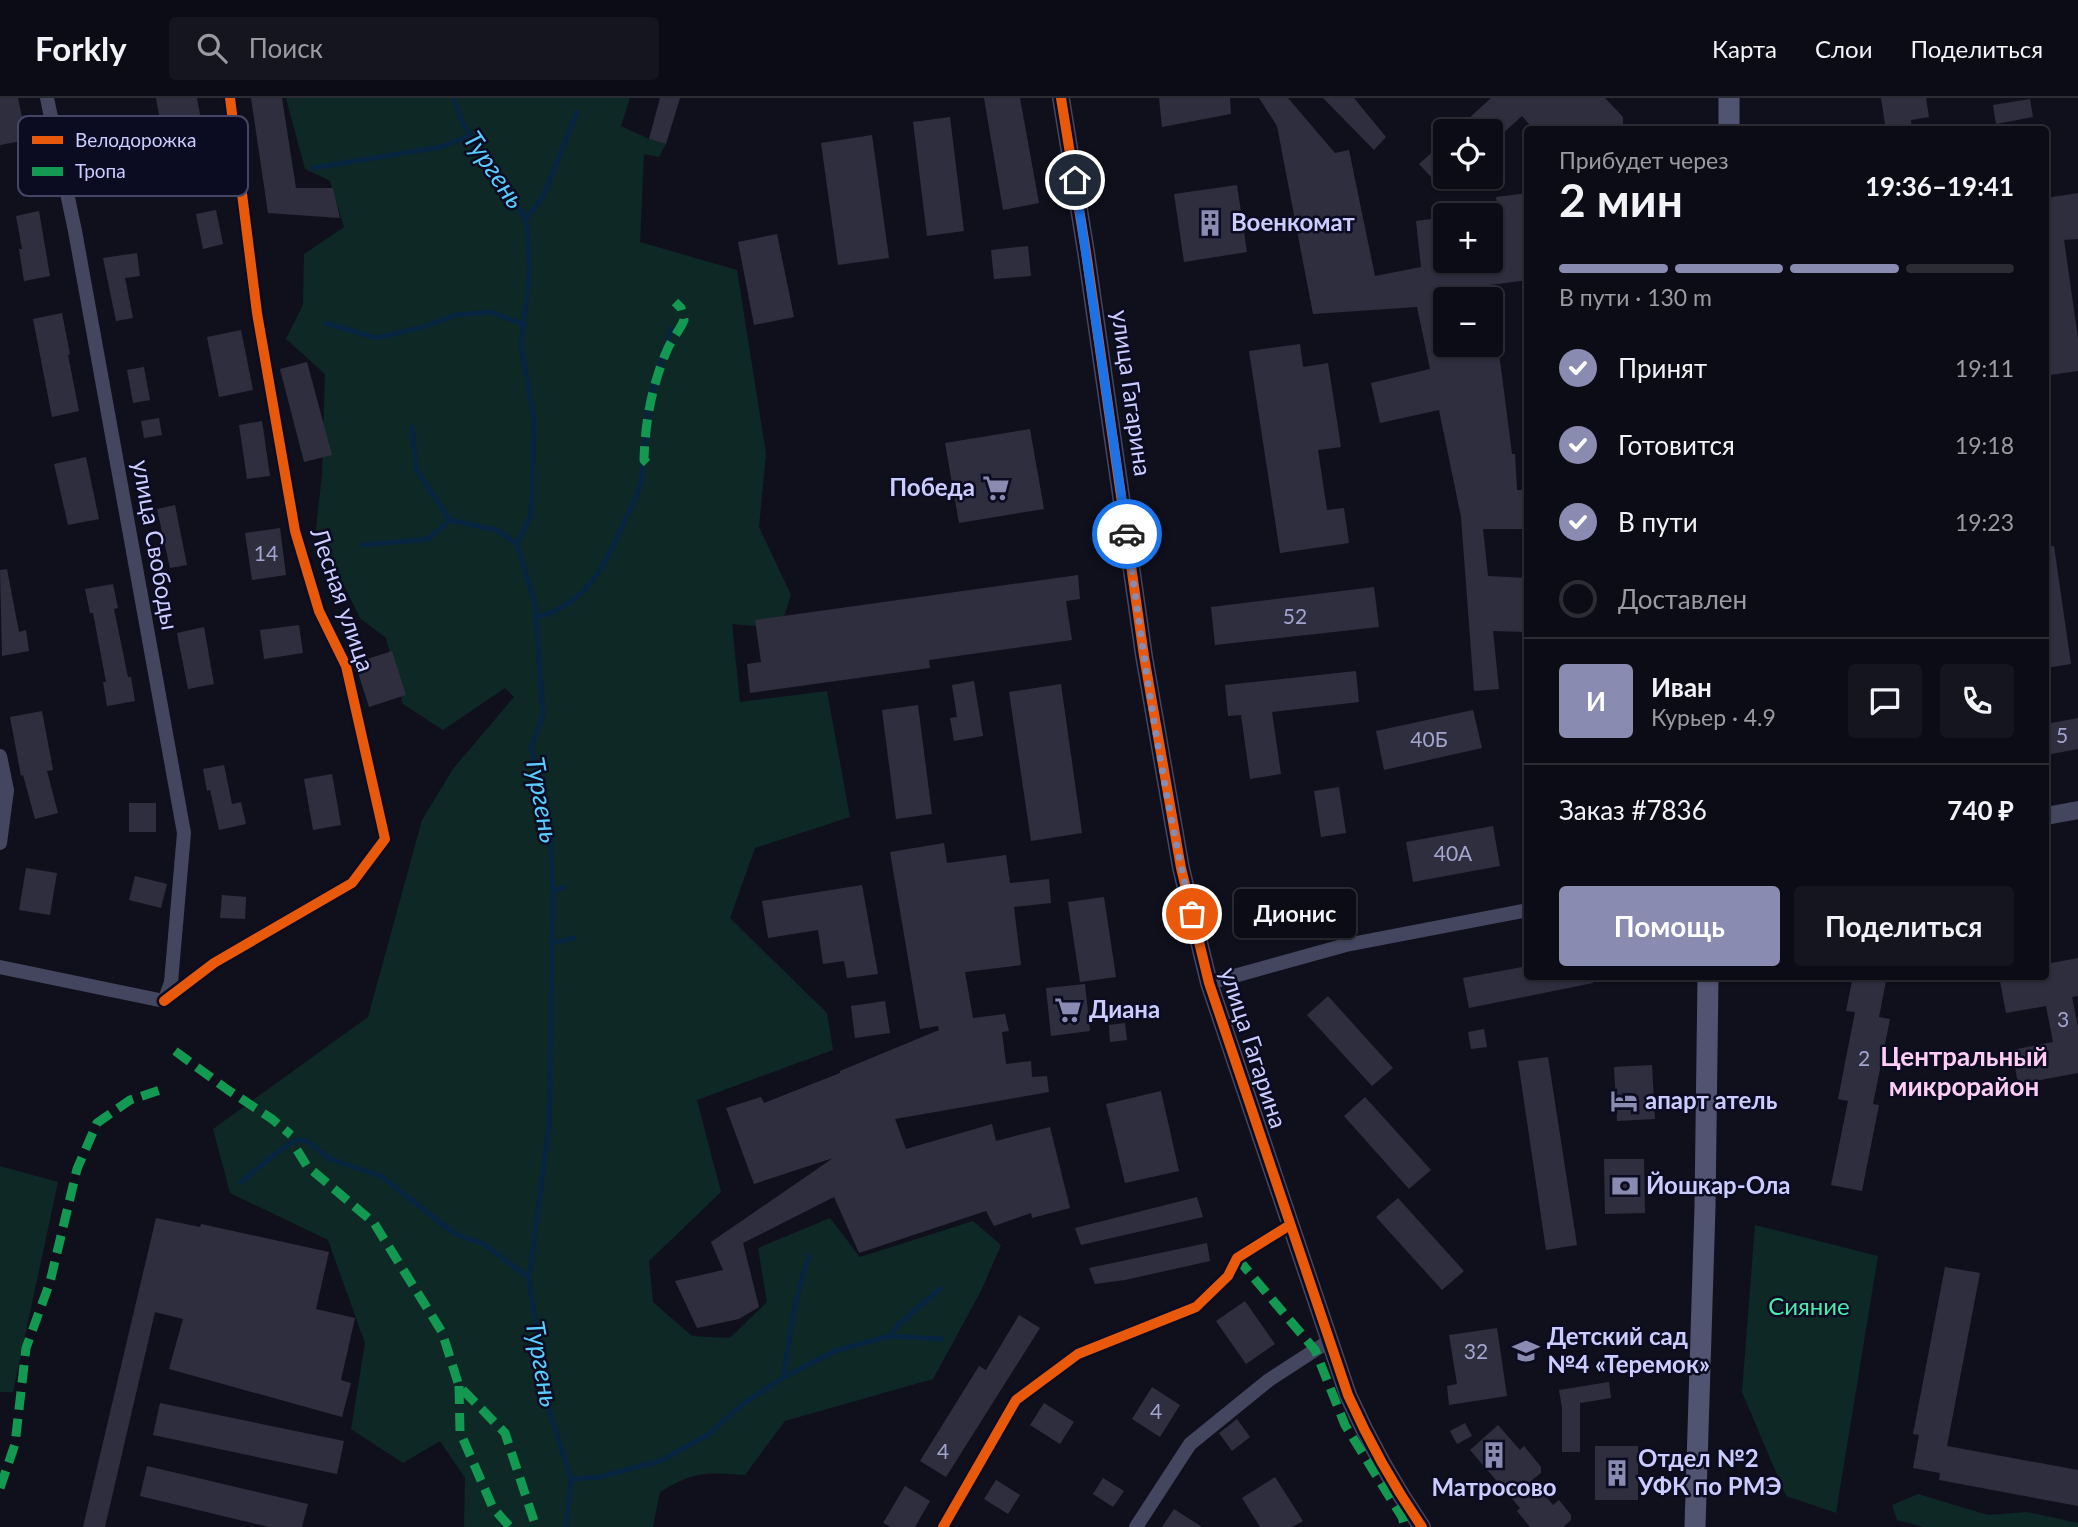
<!DOCTYPE html>
<html lang="ru">
<meta charset="utf-8">
<style>
body{margin:0;font-family:Lato,sans-serif;background:#15151f;color:#f1f3f6;height:100vh;display:flex;flex-direction:column;font-size:26px;white-space:nowrap}
*{box-sizing:border-box;margin:0}
p{font-size:23px;color:#9a9ba1}
.icon{flex:none;width:38px;height:38px;fill:none;stroke:currentColor;stroke-width:2;stroke-linecap:round;stroke-linejoin:round}
.map{position:relative;flex:1;overflow:hidden}
.drawer{position:absolute;left:1524px;top:28px;width:525px;height:854px;display:flex;flex-direction:column;background:#0c0c16;border-radius:7px;box-shadow:0 2px 5px #0004,0 0 0 2px #2c2c35}
.drawer>*{flex:none}
.fabs{position:absolute;left:1433px;top:21px;display:grid;gap:14px}
.fabs a{display:grid;place-items:center;width:70px;height:70px;border-radius:7px;background:#0c0c16;box-shadow:0 2px 5px #0004,0 0 0 2px #2c2c35;font-size:35px}
.pin{position:absolute;display:grid;place-items:center;width:60px;height:60px;color:#fff;margin:-30px;border:4px solid #fff;border-radius:50%;box-shadow:0 2px 7px #0007}
.courier{position:absolute;display:grid;place-items:center;width:70px;height:70px;margin:-35px;border:5px solid #1a73e8;border-radius:50%;background:#fff;color:#222;box-shadow:0 2px 9px #0007}
.bubble{position:absolute;height:49px;border-radius:7px;background:#0c0c16;box-shadow:0 2px 5px #0004,0 0 0 2px #2c2c35;font-size:23px;font-weight:700;line-height:49px;text-align:center}
.head em{font-style:normal;font-weight:700}
.head div{display:flex;flex-direction:column-reverse}
.head{display:flex;align-items:center;justify-content:space-between;height:119px;padding:0 35px}
h1{font-size:46px;font-weight:700;line-height:52px}
.bar{display:grid;grid-template-columns:repeat(4,1fr);gap:10px 7px;align-content:center;height:84px;padding:0 35px}
.bar i{height:9px;border-radius:5px;background:#2c2c35}
.bar .on{background:#8a8bb0}
.bar p{grid-column:span 4}
.line{display:flex;align-items:center;gap:18px;padding:0 35px;border-top:2px solid #2c2c35}
.line div{flex:1}
.round{display:grid;place-items:center;flex:none;width:74px;height:74px;border-radius:7px;background:#15151f}
ol{padding:0 35px;list-style:none}
li{display:flex;align-items:center;gap:21px;height:77px}
li p{margin-inline-start:auto}
li .icon{padding:7px;border-radius:50%;background:#8a8bb0;color:#fff;stroke-width:4}
li:last-child{color:#9a9ba1}
li i{width:38px;height:38px;border:4px solid #2c2c35;border-radius:50%}
.primary-button{display:flex;gap:14px;margin-top:auto;padding:14px 35px}
.primary-button a{flex:1;height:80px;border-radius:7px;background:#8a8bb0;color:#fff;font-size:28px;font-weight:700;line-height:80px;text-align:center}
.primary-button a+a{background:#15151f;color:#f1f3f6}
header{display:flex;align-items:center;gap:42px;box-sizing:border-box;height:98px;padding:0 35px;background:#0c0c16;border-bottom:2px solid #2c2c35}
header strong{font-size:33px}
nav{display:flex;gap:38px;margin-inline-start:auto;font-size:24px}
.search{width:490px;height:63px;background:#15151f;display:flex;align-items:center;gap:18px;box-sizing:border-box;padding:0 24px;border-radius:7px;color:#9a9ba1;font-size:26px}
.map>svg:first-child{display:block}
.green{fill:#0d2825}
.lines{fill:none;stroke-linecap:round;stroke-linejoin:round}
.stream{stroke:#072541;stroke-width:5}
.building{fill:#2e2e3f}
.minor{stroke:#43465e;stroke-width:14}
.tertiary{stroke:#43465e;stroke-width:18}
.secondary{stroke:#515471;stroke-width:21}
.quiet{stroke:#139951;stroke-width:9;stroke-dasharray:18 9;stroke-linecap:butt}
.cycleway-casing{stroke:#0b0b22;stroke-width:15}
.cycleway{stroke:#e8590c;stroke-width:10}
.done{stroke:#8a8bb0;stroke-width:7;stroke-dasharray:0 12.6}
.route{stroke:#1a73e8;stroke-width:9}
.labels{text-anchor:middle;stroke-width:5;stroke-linejoin:round;paint-order:stroke}
.number-label{font-size:21px;fill:#a4a5cf}
.poi-label{font-size:24px;font-weight:bold;fill:#cbcdff;stroke:#0b0b22;text-anchor:start}
.street-label{font-size:24px;fill:#cbcdff;stroke:#0b0b22}
.park-label{font-size:24px;fill:#4becab;stroke:#0b0b22}
.water-label{font-size:26px;font-style:italic;fill:#59ccff;stroke:#0b0b22}
.neighbourhood-label{font-size:26px;font-weight:bold;fill:#ffcdf5;stroke:#0b0b22}
.key{fill:#0b0b22;stroke:#454564;stroke-width:2}
.key-label{font-size:19px;fill:#cbcdff}
</style>
<header>
<strong>Forkly</strong>
<div class="search"><svg class="icon" aria-label="search" viewBox="0 0 24 24"><circle cx="10" cy="10" r="6"/><path d="M15 15l6 6"/></svg>Поиск</div>
<nav><a>Карта</a><a>Слои</a><a>Поделиться</a></nav>
</header>
<div class="map">
<svg width="2078" height="1429" viewBox="0 0 2078 1429">
<rect width="100%" height="100%" fill="#10101d"/>
<path class="green" d="M286,0H630L621,28L649,41L666,46L659,59L644,56L640,144L737,172L766,355L759,429L791,497L780,530L732,526L740,604L827,593L850,719L755,750L730,820L827,915L833,952L697,1002L721,1094L649,1163L653,1204L692,1238L730,1240L767,1204L758,1150L830,1120L860,1159L973,1123L1001,1147L981,1193L933,1281L785,1323L745,1377C705,1374 695,1373 660,1394L653,1429H464L465,1380L440,1343L403,1365L351,1331L365,1245L328,1142L230,1095L213,1031L368,919L422,722L453,671L514,599L505,590L443,632L403,606L386,540L360,520L316,431L322,376L325,276L286,241L303,207L304,156L344,129L330,83L305,71Z
M0,1068L58,1084L13,1294H0Z
M1755,1127L1878,1158L1836,1415L1786,1398L1742,1294Z
M1918,1396L1988,1417L2027,1414L2078,1425V1429H1924L1897,1422L1892,1407Z"/>
<g class="lines">
<path class="stream" d="M454,0L462,24L526,121L530,170L521,246L534,322L531,417L517,446L535,506L543,617L531,650L543,690L551,745L553,801L549,1029L529,1179L546,1302L571,1381L566,1429
M313,70L441,49L471,37
M526,121L544,97L577,14
M325,225L377,240L423,229L456,217L491,214L525,227
M412,329L416,371L450,422L497,432L517,446
M363,447L428,441L450,422
M536,519C586,508 606,466 625,422C630,411 637,399 640,388C646,365 644,334 649,308C654,282 665,258 671,231
M553,793L564,789
M552,845L574,840
M241,1084L275,1056L296,1042L307,1043L330,1061L381,1078L455,1136L484,1146L528,1179
M890,1238L898,1227L940,1191
M784,1279C789,1237 795,1198 809,1158
M571,1381L600,1379L663,1362L709,1336L744,1305L784,1279L835,1253L890,1238L942,1241"/>
</g>
<path class="building" d="M0,0H18L27,42L0,47Z
M156,0H197L208,59L168,66Z
M251,0H282L296,90H333L340,120L268,115Z
M660,0H680L666,46L649,41Z
M984,0H1020L1039,105L1003,112Z
M1159,0H1230L1231,16L1162,29Z
M1259,0H1288L1335,55L1349,52L1375,178L1421,169L1416,123L1446,119V170L1491,164V113L1498,112L1496,99L1528,95V182L1490,187L1492,201H1446V247H1498L1512,356H1515L1517,392H1528V431H1483L1488,478L1528,480V534L1493,533L1499,591L1474,593L1461,419L1439,312L1380,325L1371,285L1430,271L1417,209L1313,216L1277,28Z
M1323,0H1354L1386,39L1374,52Z
M1491,0H1605L1623,19V32H1534L1522,18L1491,46V33H1455Z
M1881,0H1926L1929,19L1911,22L1912,32H1886Z
M2030,1L2033,19L1996,26L1993,7Z
M950,19L964,133L927,138L913,24Z
M872,37L889,160L838,167L821,45Z
M1446,42V68L1432,80L1419,66Z
M1237,87L1247,154L1184,164L1174,96Z
M2078,95V141L2064,142L2078,240V273L2050,277L2046,250V100Z
M216,112L223,146L203,151L196,116Z
M39,113L50,178L24,183L19,151H22L16,118Z
M777,136L794,219L754,227L738,144Z
M1028,148L1031,178L994,181L991,152Z
M137,155L140,178L125,180L133,220L116,223L103,160Z
M62,215L70,256L68,257L79,313L52,319L33,221Z
M241,232L253,292L219,299L207,239Z
M1300,246L1303,269L1328,265L1341,349L1318,352L1327,412L1344,410L1349,445L1280,455L1249,253Z
M307,264L332,357L304,364L280,271Z
M144,269L150,302L133,305L127,272Z
M159,320L162,337L144,340L141,323Z
M262,323L270,378L247,381L239,327Z
M1030,331L1044,411L959,425L945,345Z
M86,359L99,421L68,427L54,366Z
M175,407L187,467L170,470L157,411Z
M280,430L286,477L252,482L245,435Z
M2054,448L2071,566L2046,570V449Z
M7,471L19,534L26,532L29,553L2,558L0,472Z
M1078,477L1080,501L1066,503L1072,542L929,562L930,570L750,595L747,566L761,564L755,522Z
M113,486L118,510L114,511L128,579H131L135,603L107,608L103,584H106L93,515H90L85,491Z
M1374,489L1379,529L1215,547L1211,509Z
M299,527L303,555L264,561L260,532Z
M204,529L214,586L188,591L177,535Z
M392,553L406,597L369,609L355,565Z
M1356,573L1359,604L1272,614L1281,676L1250,681L1241,617L1228,618L1225,587Z
M974,583L983,638L954,643L950,620L957,619L952,587Z
M1061,586L1082,735L1031,743L1009,594Z
M918,607L932,716L896,721L882,612Z
M1473,612L1482,650L1384,672L1376,633Z
M42,613L53,672L47,673L58,715L35,721L23,677L21,678L10,619Z
M2078,620V651L2046,657V626Z
M224,667L232,706L241,704L246,726L219,732L210,692L207,693L203,671Z
M332,676L341,727L313,732L304,681Z
M1339,689L1346,735L1321,739L1314,693Z
M129,705H156V734H129Z
M1493,728L1500,768L1413,784L1406,744Z
M944,745L947,765L1006,757L1010,785L1049,781L1051,805L1014,809L1021,867L965,874L973,920L1005,916L1009,933L1002,934L1006,966L1031,963L1032,979L1047,978L1049,994L895,1021L906,1051L992,1026L996,1043L1050,1029L1070,1110L1032,1120L1031,1115L994,1128L986,1113L859,1155L834,1099L743,1145L759,1209L739,1221L697,1230L675,1183L723,1172L711,1144L833,1060L754,1086L726,1010L761,999L764,1005L840,975V973L939,932L938,928L920,931L890,754Z
M26,770L57,775L50,817L19,812Z
M135,778L167,786L161,810L129,802Z
M862,787L878,876L847,880L844,863L823,866L818,832L768,840L762,803Z
M222,797L246,799L245,821L220,820Z
M1104,799L1116,879L1080,884L1068,804Z
M2078,860V898L2072,899L2078,929V975L2018,986L2012,952L2053,944L2046,908L2006,915L1999,878H2046V866Z
M1528,868V878H1593V885L1469,910L1463,880Z
M1853,878H1887L1879,919L1890,921L1873,1006L1879,1007L1862,1093L1831,1087L1848,1003L1838,1001L1855,914L1846,913Z
M1085,886L1090,933L1051,938L1046,890Z
M1328,898L1393,970L1372,988L1307,917Z
M885,903L890,935L855,940L851,908Z
M1125,925L1127,942L1110,944L1109,927Z
M1484,931L1487,949L1471,951L1468,934Z
M1548,959L1577,1147L1546,1152L1518,963Z
M1652,967L1655,1021L1617,1023L1614,969Z
M1161,993L1179,1073L1125,1085L1106,1006Z
M1365,999L1431,1072L1409,1091L1344,1018Z
M1604,1061H1644L1645,1115L1605,1116Z
M1197,1099L1203,1119L1081,1147L1075,1130Z
M1398,1100L1464,1173L1442,1192L1376,1119Z
M156,1120L200,1129L201,1126L329,1154L316,1211L355,1220L341,1282L351,1285L342,1319L169,1271L183,1221L155,1214L105,1429H83Z
M1207,1145L1210,1163L1125,1182L1095,1186L1089,1170Z
M1945,1169L1980,1175L1947,1348L2078,1372V1408L1939,1382L1940,1375L1913,1370L1919,1337L1913,1336Z
M1245,1203L1275,1246L1246,1266L1216,1223Z
M1019,1217L1040,1230L946,1379L920,1363L979,1268L986,1272Z
M1497,1230L1507,1298L1449,1307L1447,1288L1457,1286L1449,1237Z
M1609,1284L1611,1300L1580,1305V1354H1562V1310L1559,1292Z
M1152,1289L1180,1307L1160,1339L1132,1321Z
M160,1305L344,1343L337,1376L153,1337Z
M1044,1305L1074,1324L1060,1346L1030,1327Z
M1237,1321L1250,1339L1232,1353L1219,1335Z
M1465,1325L1472,1338L1457,1346L1450,1333Z
M1498,1327L1520,1352L1524,1348L1541,1369V1375L1532,1382L1553,1407L1559,1402L1571,1417V1422L1563,1429H1530L1517,1413L1520,1410L1470,1352Z
M1595,1348H1638V1402H1595Z
M147,1368L308,1406L302,1429H269L140,1398Z
M1275,1379L1303,1423L1292,1429H1260L1242,1400Z
M1103,1380L1124,1393L1113,1409L1093,1396Z
M996,1382L1020,1397L1008,1416L984,1401Z
M905,1388L930,1403L915,1429H891L883,1425Z
M1174,1411L1202,1429H1162Z"/>
<g class="lines">
<path class="minor" d="M47,0L75,133L184,735L171,884L165,901
M0,658L7,692L0,745
M0,869L164,903
M1209,885L1346,847L1528,812
M164,903L214,865L352,785L385,741L346,568L319,513L295,433L257,215L230,0
M943,1429L1016,1302L1078,1256L1196,1209L1228,1178L1237,1160L1290,1127
M1136,1429L1190,1346L1269,1282L1329,1243"/>
<path class="tertiary" d="M1061,0L1086,154L1144,558L1181,770L1209,885L1348,1297C1369,1344 1393,1387 1422,1429
M2046,718L2078,712"/>
<path class="secondary" d="M1729,32V0
M1695,1429L1705,1109L1708,878"/>
<path class="quiet" d="M647,365L644,362C645,324 652,286 668,250C672,241 680,232 684,222L681,210L675,204
M175,953L228,992L272,1021L291,1037
M297,1052L307,1068L374,1125L442,1234L459,1288L505,1335L536,1429
M1237,1160L1315,1252L1345,1327L1402,1419L1405,1429
M459,1288L460,1334L493,1410L510,1429
M0,1390L15,1346L26,1250L50,1184L77,1071L97,1025L130,1002L166,990"/>
<defs>
<path id="cycleway" d="M1061,0L1086,154L1144,558L1181,770L1209,885L1348,1297C1369,1344 1393,1387 1422,1429
M164,903L214,865L352,785L385,741L346,568L319,513L295,433L257,215L230,0
M943,1429L1016,1302L1078,1256L1196,1209L1228,1178L1237,1160L1290,1127"/>
</defs>
<use href="#cycleway" class="cycleway-casing"/>
<use href="#cycleway" class="cycleway"/>
</g>
<g class="lines">
<path class="done" d="M1127,436C1144,563 1162,691 1192,816"/>
<path class="route" d="M1075,82L1127,436"/>
</g>
<defs>
<symbol id="building-bare" viewBox="-9 -9 18 18"><path d="M-4-6H4V6H1V3H-1V6H-4ZM-2.5-4.3h1.7v1.8h-1.7ZM.8-4.3h1.7v1.8H.8ZM-2.5-1h1.7V.8h-1.7ZM.8-1h1.7V.8H.8Z" fill="#8a8bb0" stroke="#0b0b22" stroke-width="2.5" paint-order="stroke"/></symbol>
<symbol id="supermarket-bare" viewBox="-9 -9 18 18"><path d="M-6-5.5h2.5l.6 2H6L4.5 2H-2.5L-4.4-4H-6ZM-1.5 3.2a1.3 1.3 0 1 0 .1 0ZM3 3.2a1.3 1.3 0 1 0 .1 0Z" fill="#8a8bb0" stroke="#0b0b22" stroke-width="2.5" paint-order="stroke"/></symbol>
<symbol id="hotel-bare" viewBox="-9 -9 18 18"><path d="M-6-4.5h1.5V1H6V5H4.5V3h-9V5H-6ZM-4 0a1.8 1.8 0 1 1 3.6 0ZM.5 0V-2.5h3Q6-2.5 6 0Z" fill="#8a8bb0" stroke="#0b0b22" stroke-width="2.5" paint-order="stroke"/></symbol>
<symbol id="bank-bare" viewBox="-9 -9 18 18"><path d="M-6-4H6V4H-6ZM0-2.3a2.3 2.3 0 1 0 0 4.6a2.3 2.3 0 1 0 0-4.6Z" fill="#8a8bb0" stroke="#0b0b22" stroke-width="2.5" paint-order="stroke"/></symbol>
<symbol id="school-bare" viewBox="-9 -9 18 18"><path d="M0-5L7-2L0 1L-7-2ZM-4 1L0 2.5L4 1V4Q0 6-4 4Z" fill="#8a8bb0" stroke="#0b0b22" stroke-width="2.5" paint-order="stroke"/></symbol>
</defs>
<g fill-rule="evenodd">
<use href="#building-bare" x="1191" y="106" width="38" height="38"/>
<use href="#supermarket-bare" x="977" y="371" width="38" height="38"/>
<use href="#supermarket-bare" x="1049" y="893" width="38" height="38"/>
<use href="#hotel-bare" x="1605" y="984" width="38" height="38"/>
<use href="#bank-bare" x="1606" y="1069" width="38" height="38"/>
<use href="#school-bare" x="1507" y="1234" width="38" height="38"/>
<use href="#building-bare" x="1475" y="1338" width="38" height="38"/>
<use href="#building-bare" x="1598" y="1356" width="38" height="38"/>
</g>
<g class="labels">
<g class="number-label">
<text x="266" y="463">14</text>
<text x="1295" y="526">52</text>
<text x="2062" y="645">5</text>
<text x="1429" y="649">40Б</text>
<text x="1453" y="763">40А</text>
<text x="2063" y="929">3</text>
<text x="1864" y="968">2</text>
<text x="1476" y="1261">32</text>
<text x="1156" y="1321">4</text>
<text x="943" y="1361">4</text>
</g>
<g class="poi-label">
<text x="1231" y="133">Военкомат</text>
<text x="975" y="398" text-anchor="end">Победа</text>
<text x="1089" y="920">Диана</text>
<text x="1645" y="1011">апарт атель</text>
<text x="1646" y="1096">Йошкар-Ола</text>
<text x="1547" y="1247">Детский сад<tspan x="1547" dy="28">№4 «Теремок»</tspan></text>
<text x="1638" y="1369">Отдел №2<tspan x="1638" dy="28">УФК по РМЭ</tspan></text>
<text x="1494" y="1398" text-anchor="middle">Матросово</text>
</g>
<g class="street-label">
<text transform="translate(1131 295) rotate(82)" y="8">улица Гагарина</text>
<text transform="translate(155 447) rotate(80)" y="8">улица Свободы</text>
<text transform="translate(342 502) rotate(71)" y="8">Лесная улица</text>
<text transform="translate(1253 950) rotate(72)" y="8">улица Гагарина</text>
</g>
<g class="park-label">
<text x="1809" y="1217">Сияние</text>
</g>
<g class="water-label">
<text transform="translate(494 72) rotate(56)" y="9">Тургень</text>
<text transform="translate(542 702) rotate(80)" y="9">Тургень</text>
<text transform="translate(542 1266) rotate(80)" y="9">Тургень</text>
</g>
<g class="neighbourhood-label">
<text x="1964" y="968">Центральный<tspan x="1964" dy="30">микрорайон</tspan></text>
</g>
</g>
<rect x="18" y="18" width="230" height="80" rx="10" class="key"/>
<rect x="32" y="38" width="31" height="8" fill="#e8590c"/>
<rect x="32" y="69" width="31" height="9" fill="#139951"/>
<g class="key-label">
<text x="75" y="49">Велодорожка</text>
<text x="75" y="80">Тропа</text>
</g>
</svg>
<div class="fabs">
<a><svg class="icon" aria-label="locate" viewBox="0 0 24 24"><circle cx="12" cy="12" r="6"/><path d="M12 2v4M12 18v4M2 12h4M18 12h4"/></svg></a>
<a>+</a>
<a>−</a>
</div>
<div class="pin" style="left:1192px;top:816px;background:#ea580c"><svg class="icon" aria-label="bag" viewBox="0 0 24 24"><path d="M5 8h14l-1 12H6zM9 8a3 3 0 0 1 6 0"/></svg></div>
<div class="pin" style="left:1075px;top:82px;background:#1f2937"><svg class="icon" aria-label="home" viewBox="0 0 24 24"><path d="M3 11l9-7 9 7M6 9v11h12V9"/></svg></div>
<div class="courier" style="left:1127px;top:436px"><svg class="icon" aria-label="car" viewBox="0 0 24 24"><path d="M5 17H2v-5l4-1 3-4h7l3 4 3 1v5h-3M9 17h6M6 11h13"/><circle cx="7" cy="17" r="2"/><circle cx="17" cy="17" r="2"/></svg></div>
<div class="bubble" style="left:1234px;top:791px;width:122px">Дионис</div>
<section class="drawer">
<div class="head"><div><h1>2 мин</h1><p>Прибудет через</p></div><em>19:36–19:41</em></div>
<div class="bar"><i class="on"></i><i class="on"></i><i class="on"></i><i></i><p>В пути · 130 m</p></div>
<ol>
<li><svg class="icon" aria-label="check" viewBox="0 0 24 24"><path d="M5 12l5 5 9-10"/></svg>Принят<p>19:11</p></li>
<li><svg class="icon" aria-label="check" viewBox="0 0 24 24"><path d="M5 12l5 5 9-10"/></svg>Готовится<p>19:18</p></li>
<li><svg class="icon" aria-label="check" viewBox="0 0 24 24"><path d="M5 12l5 5 9-10"/></svg>В пути<p>19:23</p></li>
<li><i></i>Доставлен</li>
</ol>
<div class="line" style="height:126px"><b class="round" style="background:#8a8bb0;color:#fff">И</b><div><b>Иван</b><p>Курьер · 4.9</p></div><a class="round"><svg class="icon" aria-label="chat" viewBox="0 0 24 24"><path d="M4 5h16v11H9l-5 4z"/></svg></a><a class="round"><svg class="icon" aria-label="phone" viewBox="0 0 24 24"><path d="M5 4h4l2 5-3 2q2 4 5 5l2-3 5 2v4C11 20 4 13 5 4z"/></svg></a></div>
<div class="line" style="height:91px"><div>Заказ #7836</div><b>740 ₽</b></div>
<div class="primary-button"><a>Помощь</a><a>Поделиться</a></div>
</section>
</div>
